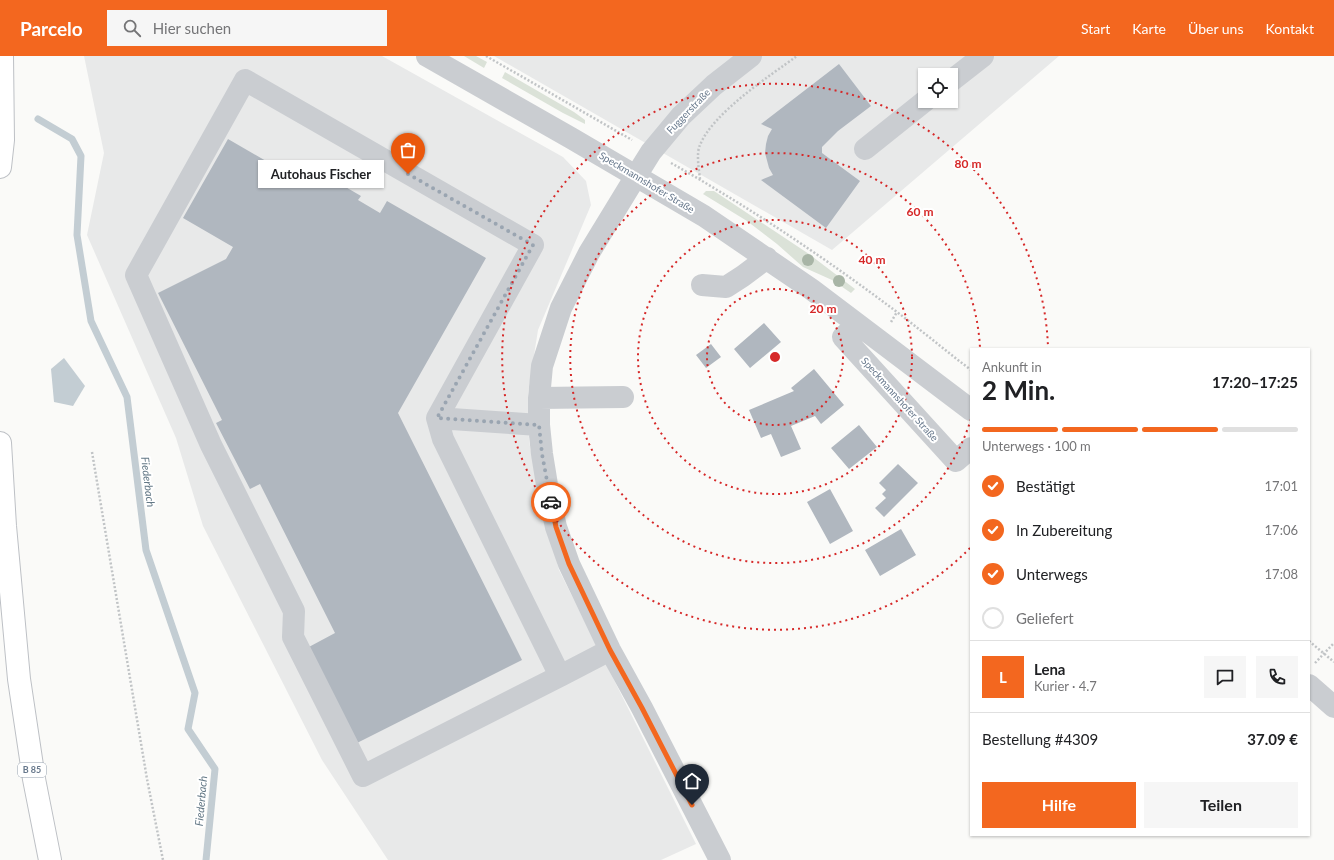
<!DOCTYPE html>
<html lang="de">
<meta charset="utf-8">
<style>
body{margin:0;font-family:Lato,sans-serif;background:#f6f6f6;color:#202124;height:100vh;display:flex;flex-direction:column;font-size:15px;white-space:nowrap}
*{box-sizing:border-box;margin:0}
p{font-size:13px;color:#757577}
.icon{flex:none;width:22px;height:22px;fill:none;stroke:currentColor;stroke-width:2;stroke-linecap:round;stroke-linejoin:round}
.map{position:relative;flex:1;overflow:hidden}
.drawer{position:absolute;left:970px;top:292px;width:340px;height:488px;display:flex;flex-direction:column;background:#fff;border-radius:0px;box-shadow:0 1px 3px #0004}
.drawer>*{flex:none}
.fabs{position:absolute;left:918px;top:12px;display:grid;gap:8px}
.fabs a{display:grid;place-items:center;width:40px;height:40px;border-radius:0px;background:#fff;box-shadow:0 1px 3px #0004;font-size:20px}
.pin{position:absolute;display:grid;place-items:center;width:34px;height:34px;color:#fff;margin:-41px -17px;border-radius:50% 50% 50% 0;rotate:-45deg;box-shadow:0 0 4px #0007}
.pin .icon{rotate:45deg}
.courier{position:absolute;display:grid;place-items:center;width:40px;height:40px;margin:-20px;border:3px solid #f3671f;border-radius:50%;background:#fff;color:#222;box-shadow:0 1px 5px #0007}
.bubble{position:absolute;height:28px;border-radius:0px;background:#fff;box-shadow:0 1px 3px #0004;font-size:13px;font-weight:700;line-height:28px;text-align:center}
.summary em{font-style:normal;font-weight:700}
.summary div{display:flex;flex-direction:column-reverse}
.summary{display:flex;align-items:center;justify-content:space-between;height:68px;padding:0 12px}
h1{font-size:26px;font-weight:700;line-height:30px}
.bar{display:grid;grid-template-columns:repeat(4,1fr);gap:6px 4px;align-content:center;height:48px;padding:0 12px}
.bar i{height:5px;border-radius:3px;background:#e0e0e0}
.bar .current{background:#f3671f}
.bar p{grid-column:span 4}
.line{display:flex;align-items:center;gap:10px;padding:0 12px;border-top:1px solid #e0e0e0}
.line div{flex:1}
.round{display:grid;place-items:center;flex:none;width:42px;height:42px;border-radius:0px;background:#f6f6f6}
ol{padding:0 12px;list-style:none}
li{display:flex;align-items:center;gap:12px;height:44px}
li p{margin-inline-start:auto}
li .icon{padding:4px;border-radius:50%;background:#f3671f;color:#fff;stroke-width:4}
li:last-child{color:#757577}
li i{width:22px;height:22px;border:2px solid #e0e0e0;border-radius:50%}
.primary-button{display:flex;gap:8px;margin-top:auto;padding:8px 12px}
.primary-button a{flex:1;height:46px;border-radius:0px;background:#f3671f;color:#fff;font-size:16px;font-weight:700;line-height:46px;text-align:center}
.primary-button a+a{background:#f6f6f6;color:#202124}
header{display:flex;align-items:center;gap:24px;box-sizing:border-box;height:56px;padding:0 20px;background:#f3671f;color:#fff}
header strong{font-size:19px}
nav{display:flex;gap:22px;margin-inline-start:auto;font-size:14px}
.search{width:280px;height:36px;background:#f6f6f6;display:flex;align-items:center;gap:10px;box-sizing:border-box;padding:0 14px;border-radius:0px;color:#757577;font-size:15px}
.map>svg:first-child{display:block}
.built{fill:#e8e9e9;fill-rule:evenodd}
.green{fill:#dbe2d8}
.water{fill:#c3cdd3}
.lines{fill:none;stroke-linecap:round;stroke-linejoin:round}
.stream{stroke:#c3cdd3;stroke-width:7}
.building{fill:#b0b7bf}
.major-casing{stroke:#bdc0c5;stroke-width:24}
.path{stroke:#c1c4c6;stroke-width:2.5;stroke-dasharray:2 2;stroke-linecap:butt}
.minor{stroke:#cacdd1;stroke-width:22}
.major{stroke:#fff;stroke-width:22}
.tree{fill:#a8b5a6}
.done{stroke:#9aa5b1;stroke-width:4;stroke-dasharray:0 7.2}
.route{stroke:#f3671f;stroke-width:5}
.ring{fill:none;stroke:#d62828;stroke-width:2;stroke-dasharray:2 4}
.labels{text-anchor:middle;stroke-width:4;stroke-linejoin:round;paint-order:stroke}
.shield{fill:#fff;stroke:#94a0ae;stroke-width:1}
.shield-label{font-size:9px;font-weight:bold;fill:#66778b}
.street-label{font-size:10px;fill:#66778b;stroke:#fff}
.water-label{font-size:11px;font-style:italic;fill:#637886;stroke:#fff}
.centre{fill:#d62828;stroke:#fff;stroke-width:2}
.ring-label{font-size:12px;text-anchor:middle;font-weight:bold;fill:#d62828;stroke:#fff;stroke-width:4;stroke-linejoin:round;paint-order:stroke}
</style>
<header>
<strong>Parcelo</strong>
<div class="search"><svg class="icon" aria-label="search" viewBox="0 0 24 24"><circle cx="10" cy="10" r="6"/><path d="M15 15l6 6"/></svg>Hier suchen</div>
<nav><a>Start</a><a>Karte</a><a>Über uns</a><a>Kontakt</a></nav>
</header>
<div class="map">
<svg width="1334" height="804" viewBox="0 0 1334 804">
<rect width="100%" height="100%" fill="#fafaf8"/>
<path class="built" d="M84,0H382L563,101L586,125L591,149L538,274L528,337L529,385L538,435L559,514L696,788L661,804H388L322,704L203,470L176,382L87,179L104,97Z
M494,0H1059L832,194ZM925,19H951V45H925Z"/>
<path class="green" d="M464,0H476L487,6L484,12Z
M505,16L574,56L585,64V68L563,57L502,22Z
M706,135H714L809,198L855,233L851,237L832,224L803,211L777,188L747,165L703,138Z"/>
<path class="water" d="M64,302L85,330L73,350L54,346L51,313Z"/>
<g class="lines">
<path class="stream" d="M38,63L72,83L81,100L77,179L91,265L127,341L146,494L195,637L188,673L215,713L206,804"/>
</g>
<path class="building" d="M839,8L871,50L838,75L822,91V97L860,125L826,172L761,124L773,119L769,112L765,97L766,88L768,80L772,73L761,68Z
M228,83L304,127L313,112L361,140L358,144L380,157L387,145L486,202L398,357L522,604L355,688L307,592L335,577L260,428L250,433L216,367L222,364L158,237L226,203L233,191L183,162Z
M764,267L781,286L750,312L734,293Z
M711,288L721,301L706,312L696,299Z
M814,313L844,349L821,368L815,360L791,370L801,393L781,401L771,378L761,382L749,354L794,335L791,332Z
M859,369L877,391L849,413L831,392Z
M898,408L918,427L884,461L875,452L886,442L882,438L886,434L879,427Z
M830,433L853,475L830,488L807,446Z
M901,473L916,499L880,520L865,494Z"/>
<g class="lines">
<defs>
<path id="major" d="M0,111L3,84L2,0
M0,387L5,470L19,623L34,723L50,804"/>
</defs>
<use href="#major" class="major-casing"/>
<path class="path" d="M486,0L632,84
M671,107C749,151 825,202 897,256C922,275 946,295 971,314
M700,123C699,114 696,97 700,89C713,57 768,21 797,0
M891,266L897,256
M92,396L147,723L163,804
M1309,585L1334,606
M1315,607L1334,587"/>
<path class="minor" d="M427,0L571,82L704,160L811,233L971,354
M951,25L983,0
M865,93L925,45
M702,229L726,231L743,220L767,202
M857,268L843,281L956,405L971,392
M539,342L623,341
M437,362L533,189L245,24L136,219L211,389L294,555L293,581L363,720L560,620L443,383L437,362L539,369
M560,620L610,594
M1309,629L1334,651
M720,804L642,652L610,594L569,508L556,471L548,435L542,398L539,369V342L542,310L561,252L589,197L636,120L651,96L681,60L714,29L751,0"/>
<use href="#major" class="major"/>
</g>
<g class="tree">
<circle cx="808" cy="204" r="6"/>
<circle cx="839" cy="225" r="6"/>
</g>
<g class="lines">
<path class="done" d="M408,118L533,189L437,362L539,369L542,398L551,446"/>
<path class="route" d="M551,446L556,471L569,508L610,594L642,652L692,749"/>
</g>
<g class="ring">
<circle cx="775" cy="301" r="68"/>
<circle cx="775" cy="301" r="137"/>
<path d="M971 363A205 205 0 1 1 980 292"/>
<path d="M970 492A273 273 0 1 1 1048 291"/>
</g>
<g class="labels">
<rect class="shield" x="18" y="707" width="28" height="14" rx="3"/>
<g class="shield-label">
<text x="32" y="717">B 85</text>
</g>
<g class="street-label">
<text transform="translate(688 55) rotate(-46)" y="4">Fuggerstraße</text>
<text transform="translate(647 126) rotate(31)" y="4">Speckmannshofer Straße</text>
<text transform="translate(900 343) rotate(48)" y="4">Speckmannshofer Straße</text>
</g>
<g class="water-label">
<text transform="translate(148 426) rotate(83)" y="4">Fiederbach</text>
<text transform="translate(201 745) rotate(-85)" y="4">Fiederbach</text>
</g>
</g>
<circle cx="775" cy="301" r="6" class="centre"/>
<g class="ring-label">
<text x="968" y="112">80 m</text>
<text x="920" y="160">60 m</text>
<text x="872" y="208">40 m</text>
<text x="823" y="257">20 m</text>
</g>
</svg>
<div class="fabs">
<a><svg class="icon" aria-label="locate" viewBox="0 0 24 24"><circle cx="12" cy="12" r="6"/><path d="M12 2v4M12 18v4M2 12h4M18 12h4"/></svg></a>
</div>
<div class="pin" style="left:408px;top:118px;background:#ea580c"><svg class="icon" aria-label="bag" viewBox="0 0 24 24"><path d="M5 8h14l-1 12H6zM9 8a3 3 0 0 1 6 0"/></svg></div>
<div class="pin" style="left:692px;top:749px;background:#1f2937"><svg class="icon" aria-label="home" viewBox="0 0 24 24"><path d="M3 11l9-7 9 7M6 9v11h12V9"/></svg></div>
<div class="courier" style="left:551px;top:446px"><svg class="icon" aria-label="car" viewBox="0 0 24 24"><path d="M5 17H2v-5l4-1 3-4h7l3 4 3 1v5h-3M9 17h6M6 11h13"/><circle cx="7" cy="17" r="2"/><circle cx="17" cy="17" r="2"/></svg></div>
<div class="bubble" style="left:258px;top:104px;width:126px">Autohaus Fischer</div>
<section class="drawer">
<div class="summary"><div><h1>2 Min.</h1><p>Ankunft in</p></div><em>17:20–17:25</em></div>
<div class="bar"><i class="current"></i><i class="current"></i><i class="current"></i><i></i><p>Unterwegs · 100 m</p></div>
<ol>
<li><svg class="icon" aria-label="check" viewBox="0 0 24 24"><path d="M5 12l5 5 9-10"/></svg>Bestätigt<p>17:01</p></li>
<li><svg class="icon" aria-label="check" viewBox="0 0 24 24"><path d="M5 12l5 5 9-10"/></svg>In Zubereitung<p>17:06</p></li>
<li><svg class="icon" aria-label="check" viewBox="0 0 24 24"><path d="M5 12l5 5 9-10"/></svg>Unterwegs<p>17:08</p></li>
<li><i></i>Geliefert</li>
</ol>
<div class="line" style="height:72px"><b class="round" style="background:#f3671f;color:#fff">L</b><div><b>Lena</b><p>Kurier · 4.7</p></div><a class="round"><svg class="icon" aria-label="chat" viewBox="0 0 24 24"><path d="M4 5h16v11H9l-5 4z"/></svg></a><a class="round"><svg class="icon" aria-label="phone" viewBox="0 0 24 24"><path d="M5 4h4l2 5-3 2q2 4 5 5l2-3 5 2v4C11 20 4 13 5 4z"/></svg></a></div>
<div class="line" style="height:52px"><div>Bestellung #4309</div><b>37.09 €</b></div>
<div class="primary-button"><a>Hilfe</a><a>Teilen</a></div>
</section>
</div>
